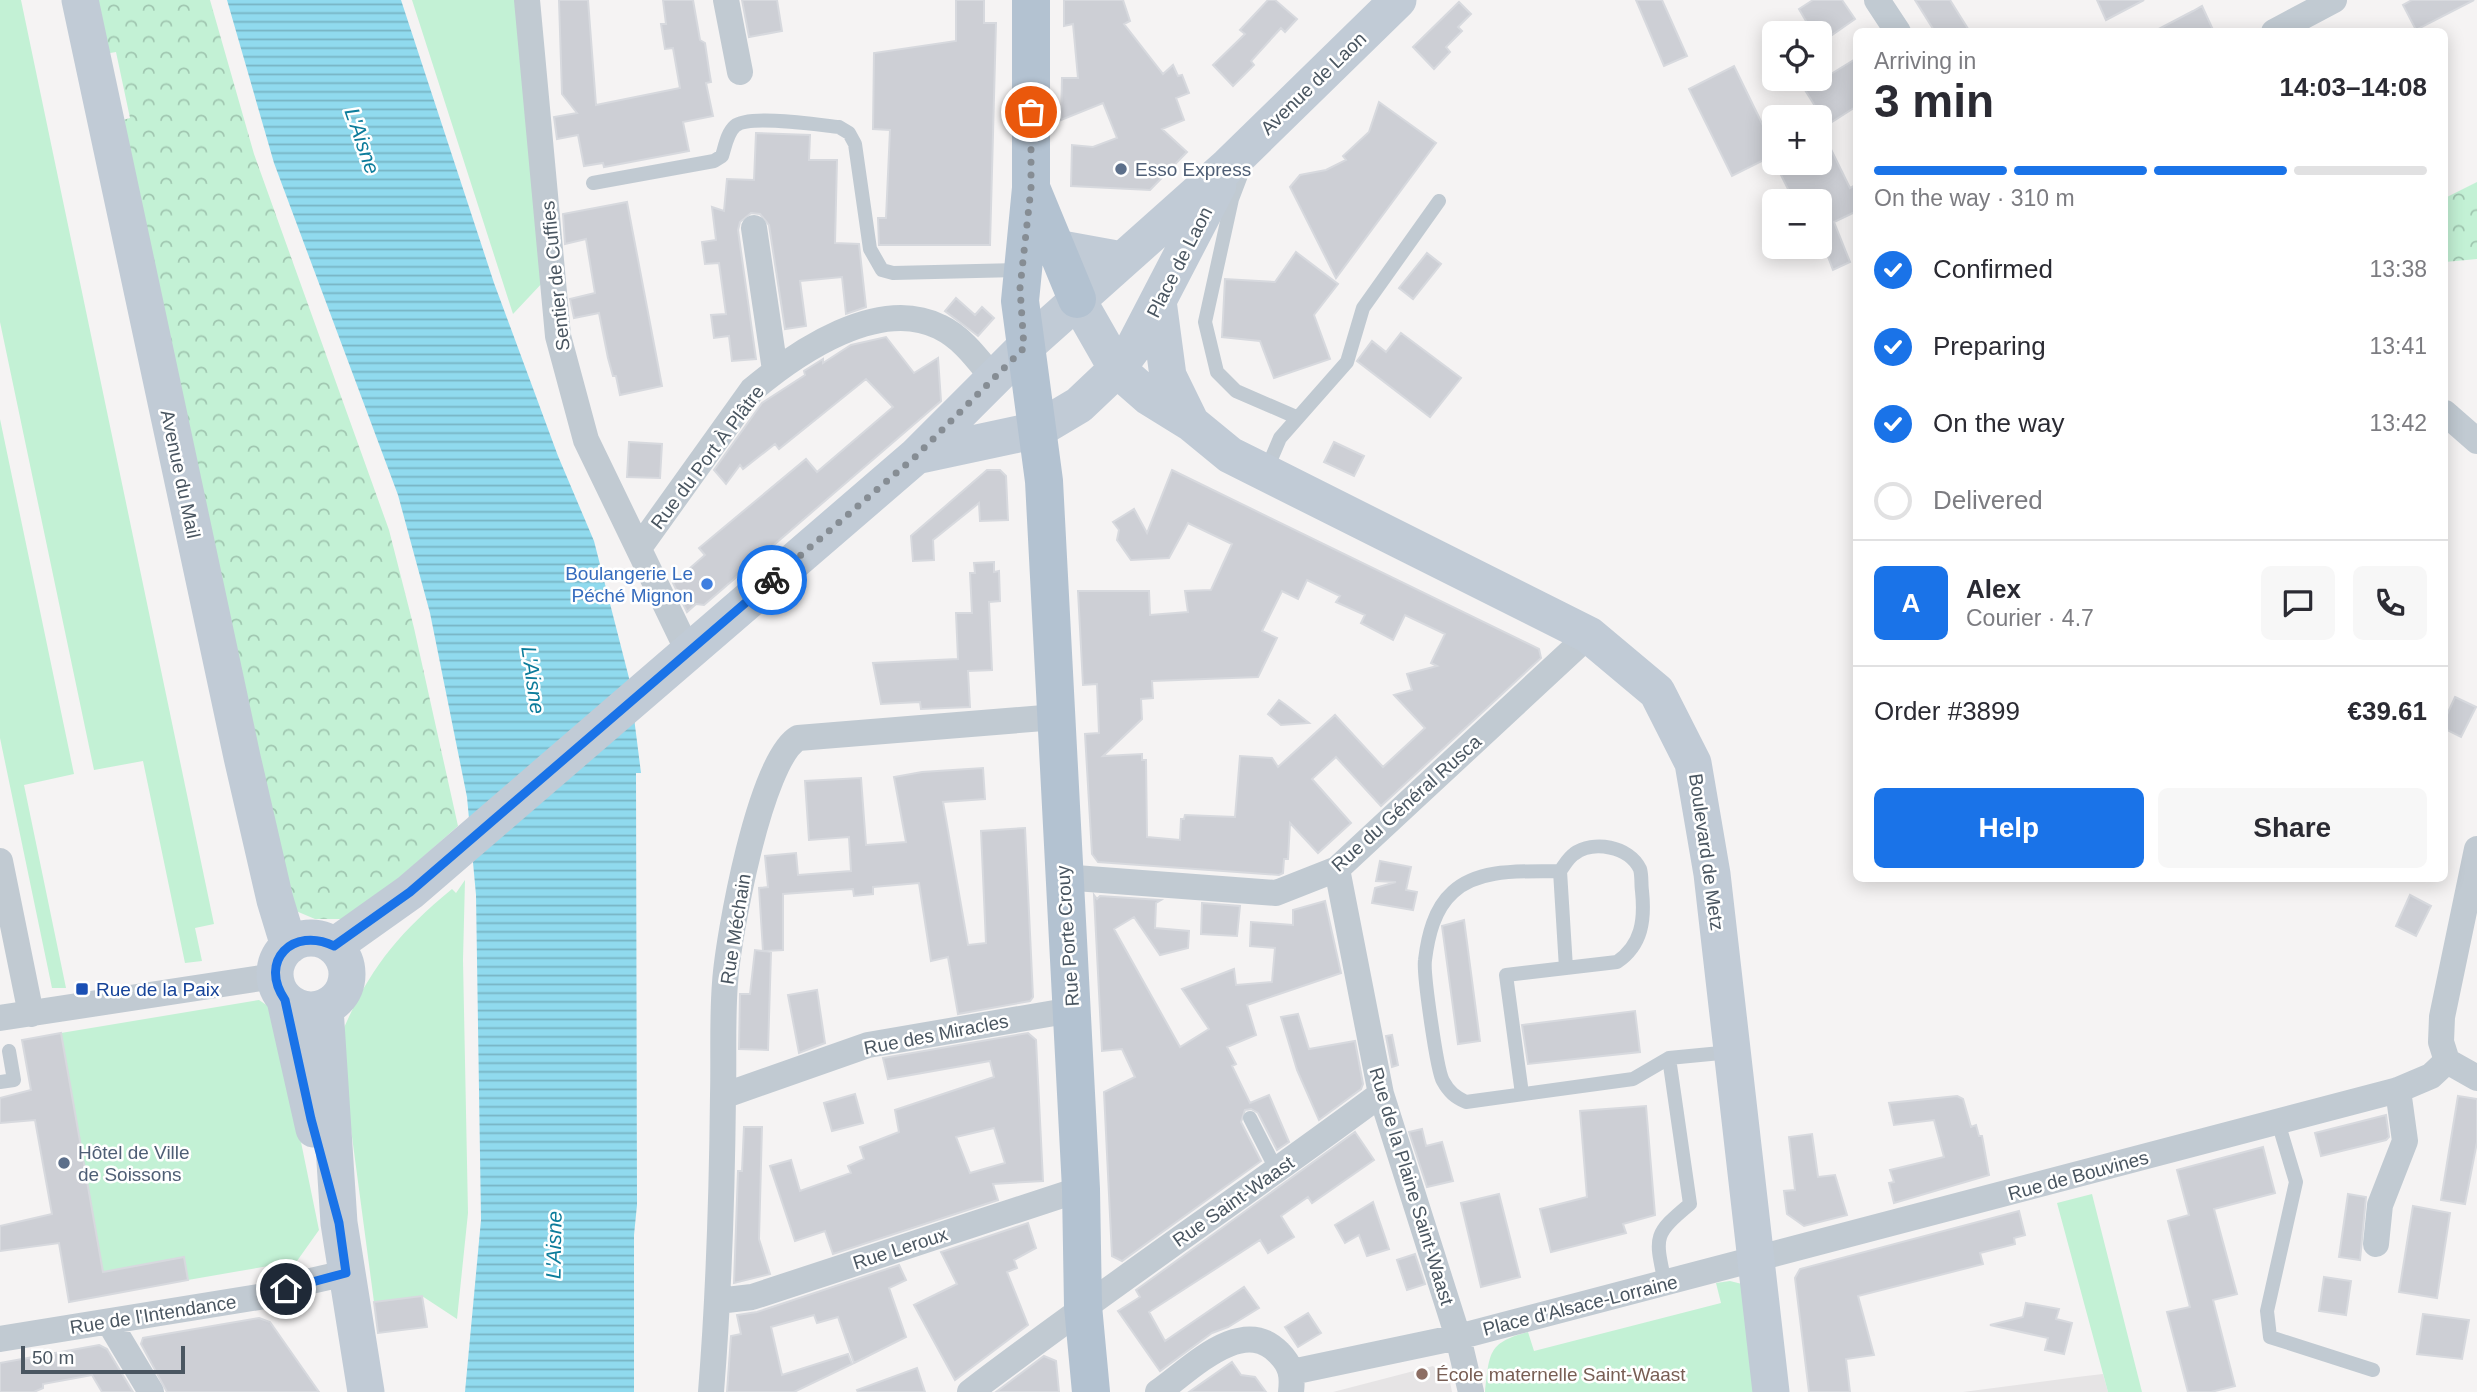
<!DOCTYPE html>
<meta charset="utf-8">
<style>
body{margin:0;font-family:Helvetica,sans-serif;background:#f7f7f7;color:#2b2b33;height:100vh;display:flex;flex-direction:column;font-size:26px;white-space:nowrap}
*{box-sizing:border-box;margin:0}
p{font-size:23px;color:#7c7c81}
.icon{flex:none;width:38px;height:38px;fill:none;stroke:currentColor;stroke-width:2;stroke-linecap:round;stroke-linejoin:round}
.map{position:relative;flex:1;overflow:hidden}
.drawer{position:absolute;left:1853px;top:28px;width:595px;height:854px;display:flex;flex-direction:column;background:#fff;border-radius:10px;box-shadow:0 4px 18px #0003}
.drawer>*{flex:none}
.buttons{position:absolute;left:1762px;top:21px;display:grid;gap:14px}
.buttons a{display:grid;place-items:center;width:70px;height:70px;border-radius:10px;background:#fff;box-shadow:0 4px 18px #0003;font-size:35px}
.scale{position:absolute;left:21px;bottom:18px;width:164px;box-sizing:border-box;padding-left:7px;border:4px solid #4a5661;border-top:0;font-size:19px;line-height:24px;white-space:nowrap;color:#4a5661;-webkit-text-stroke:5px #fff;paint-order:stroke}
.pin{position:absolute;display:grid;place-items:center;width:60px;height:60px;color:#fff;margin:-30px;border:4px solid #fff;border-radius:50%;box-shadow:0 2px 7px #0007}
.courier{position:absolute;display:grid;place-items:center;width:70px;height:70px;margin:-35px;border:5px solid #1a73e8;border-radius:50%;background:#fff;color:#222;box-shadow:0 2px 9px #0007}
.headline em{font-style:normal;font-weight:600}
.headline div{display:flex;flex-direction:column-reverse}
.headline{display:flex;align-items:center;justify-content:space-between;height:119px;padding:0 21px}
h1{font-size:46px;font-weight:600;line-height:52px}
.bar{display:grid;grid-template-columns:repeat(4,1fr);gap:10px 7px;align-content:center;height:84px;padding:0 21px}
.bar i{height:9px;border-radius:5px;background:#e1e1e2}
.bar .current{background:#1a73e8}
.bar p{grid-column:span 4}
.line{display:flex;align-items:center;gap:18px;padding:0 21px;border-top:2px solid #e1e1e2}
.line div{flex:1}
.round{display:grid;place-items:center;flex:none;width:74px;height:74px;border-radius:10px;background:#f7f7f7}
ol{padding:0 21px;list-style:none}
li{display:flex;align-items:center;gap:21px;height:77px}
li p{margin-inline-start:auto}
li .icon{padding:7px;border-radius:50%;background:#1a73e8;color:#fff;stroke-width:4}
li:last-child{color:#7c7c81}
li i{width:38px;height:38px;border:4px solid #e1e1e2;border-radius:50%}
.cta{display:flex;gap:14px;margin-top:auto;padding:14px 21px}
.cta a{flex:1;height:80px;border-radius:10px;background:#1a73e8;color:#fff;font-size:28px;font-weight:600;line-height:80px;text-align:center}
.cta a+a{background:#f7f7f7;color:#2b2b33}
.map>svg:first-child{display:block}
.education{fill:#e6e4e5}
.green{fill:#c3f1d5}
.forest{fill:url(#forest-crowns)}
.water{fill:url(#water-rules)}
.building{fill:#cdcfd5;stroke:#d7d9de;stroke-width:2;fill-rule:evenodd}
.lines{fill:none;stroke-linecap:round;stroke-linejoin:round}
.lane{stroke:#c1cad2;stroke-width:14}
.street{stroke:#c1cad2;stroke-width:26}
.secondary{stroke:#c1cbd6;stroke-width:37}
.primary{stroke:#b3c2d1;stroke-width:38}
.done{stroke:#868d94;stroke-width:7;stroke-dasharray:0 12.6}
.route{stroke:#1a73e8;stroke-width:9}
.service-dot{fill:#5c6f8a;stroke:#fff;stroke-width:2.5}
.shop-dot{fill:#3f7fe0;stroke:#fff;stroke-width:2.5}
.transit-dot{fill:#1a4fb4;stroke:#fff;stroke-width:2.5}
.education-dot{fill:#8d6e63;stroke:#fff;stroke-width:2.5}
.labels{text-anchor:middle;stroke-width:5;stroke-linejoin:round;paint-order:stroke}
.street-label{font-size:19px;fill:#4a5661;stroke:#fff}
.service-label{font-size:19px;fill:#4e5e75;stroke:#fff;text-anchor:start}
.shop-label{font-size:19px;fill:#366cbe;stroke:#fff;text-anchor:end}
.transit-label{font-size:19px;fill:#164399;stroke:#fff;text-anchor:start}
.education-label{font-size:19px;fill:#785e54;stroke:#fff;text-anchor:start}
.water-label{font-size:21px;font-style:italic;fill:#0c7c9b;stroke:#fff}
</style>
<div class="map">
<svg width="2477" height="1392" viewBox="0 0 2477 1392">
<defs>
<pattern id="forest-crowns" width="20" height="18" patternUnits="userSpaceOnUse" patternTransform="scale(1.75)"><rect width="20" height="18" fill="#c3f1d5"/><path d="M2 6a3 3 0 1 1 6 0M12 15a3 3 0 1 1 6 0" fill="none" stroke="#a0c6b0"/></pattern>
<pattern id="water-rules" width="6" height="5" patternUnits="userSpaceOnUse" patternTransform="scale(1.75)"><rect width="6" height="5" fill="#90daee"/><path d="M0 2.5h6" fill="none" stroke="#78b4c4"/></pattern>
</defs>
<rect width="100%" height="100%" fill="#f5f3f3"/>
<path class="education" d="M1433,1366L1450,1382L1452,1392H1333Z
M2103,1374L2108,1392H1963L2077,1377Z"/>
<path class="green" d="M0,0H21L214,924L195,928L202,961L185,963L143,761L94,770L0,322Z
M412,0H518L545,280L513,314Z
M0,419L74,774L24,785L66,988H52L0,738Z
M465,880L463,960L468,1213L457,1319L422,1296L374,1302L339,1039C368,971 395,936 452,889L456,893Z
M259,1000L274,1010L319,1230L297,1261L188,1280L184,1258L103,1272L61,1033Z
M2092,1194L2142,1392H2108L2057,1203Z
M1730,1281L1742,1284L1765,1392H1485C1490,1353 1487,1343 1528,1332L1534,1351L1721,1303L1716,1283Z"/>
<path class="forest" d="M92,0H210L254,154L389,530L414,628L458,826L381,894L342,919H315L296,911L285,893L119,121L130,118L116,52L104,54Z
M2477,182V259L2445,262V198Z"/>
<path class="water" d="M227,0H401L494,283L558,456L594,541L629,678L641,773H636L637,1205L634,1235V1392H465L481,1220L476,895L467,797L430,613L398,495L274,163Z"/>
<path class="building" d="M559,0H588L596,105L680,88L673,48L665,49L661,24H666L663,0H693L700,40L705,43L709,70L711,82L706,83L713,116L683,122L689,151L604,167L603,163L584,166L578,135L557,139L554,117L577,113L562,94Z
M742,0H777L782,31L749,37Z
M956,0H984V23H996L990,245H879L878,218H886L890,130L873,129L874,53L956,41Z
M1064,0H1123L1130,21L1124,24L1163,74L1173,65L1178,76L1182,75L1189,93L1176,98L1184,120L1162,129L1187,152L1150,190L1071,186L1072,145L1093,147L1117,138L1103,103L1061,120L1062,78H1078L1073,24L1064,26Z
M1268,0H1275L1297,19L1285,32L1281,28L1251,61L1254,65L1233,86L1213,65L1245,34L1240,30Z
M1636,0H1662L1687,56L1664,66Z
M1813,0H1842L1855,19L1832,35L1826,25L1813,33L1799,9Z
M1915,0H1950L1970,32H1935Z
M2097,0H2144L2106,20Z
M2412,0H2474L2416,30L2403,5Z
M1459,2L1471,14L1458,27L1462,31L1446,47L1450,52L1434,69L1413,47Z
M2202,6L2214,32H2153L2193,11Z
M1857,58V106L1827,125L1805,90Z
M1734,66L1774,148V155L1732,176L1689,89Z
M1379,102L1436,143L1336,278L1290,187L1300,175L1326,170L1346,160L1343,156L1369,132Z
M1820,127L1850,188L1857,184V211L1834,222L1850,262L1833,270L1824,246L1820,248V201H1794L1775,163H1820Z
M756,133L810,135L809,160H837L835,243L859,244L866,307L846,314L842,277L800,281L806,326L785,329L769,225L760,214L751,213L740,222L738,230L756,359L732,361L729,336L714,338L711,315L726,314L719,263L705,264L702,242L716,240L712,207L724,211L727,179L754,180Z
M627,202L662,386L620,395L616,376H613L608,358L599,313L574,318L570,299L595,293L586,239L565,244L563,214Z
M1296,252L1338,284L1314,315L1330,359L1274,378L1260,341L1222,337L1225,279L1275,282Z
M1427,253L1441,264L1413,299L1399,288Z
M956,298L975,315L982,307L994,318L978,336L945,311Z
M1401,333L1461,378L1430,417L1357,361L1372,341L1386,352Z
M886,337L914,373L938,358L941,401L704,605L696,604L687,612L673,583L705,555L699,548L806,459L817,472L893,407L866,379L779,449L775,444L743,469L740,465L726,484L714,470L762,403L805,375L804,371L823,359V363L851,345Z
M629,442L662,444L660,478L627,477Z
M1334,442L1364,456L1354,476L1324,462Z
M987,470H1000L1006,476L1008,520L980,521L979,503L933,540L934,560L913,561L911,536Z
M1172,470L1539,649L1541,658L1381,806L1336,757L1312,779L1351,823L1318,853L1290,823L1288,859H1284L1283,873L1279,875L1098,862L1092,854L1085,734L1099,733L1097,684L1083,685L1078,591H1149L1150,615L1188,612L1185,591L1211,590L1232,544L1188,523L1169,558L1131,560L1117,540L1119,530L1113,522L1134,509L1147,533ZM1307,580L1340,596L1336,602L1365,615L1361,623L1393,640L1405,615L1445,634L1431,663L1437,666L1407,674L1412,690L1394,695L1425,728L1383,767L1335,715L1278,767L1272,758L1240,756L1235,817L1185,815L1184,819H1181L1180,840L1147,837L1146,760H1142V754L1103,756L1142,719L1141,699L1153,698L1152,681L1258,677L1277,638L1262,631L1282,591L1298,599Z
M994,562V572L999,571L1000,601L989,602L992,670L968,671L970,707L921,709L920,702L881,704L873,663L958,659L956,613H972L970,573H975L974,563Z
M2455,697L2476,707L2461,737L2445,729V719Z
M1279,700L1286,705L1309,723L1281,725L1268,714Z
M983,768L985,799L943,802L968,945L986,943L981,831L1025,828L1033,997L1030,1001L958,1014L948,957L931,961L919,883L873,887V894L854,896L853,889L783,894V950L764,951L771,952L768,1050L739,1049L740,994H750L755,950L763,951L759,888L768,887L765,856L796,853L798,875L851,871L849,837L809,840L805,781L861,778L866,845L906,842L894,777L922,772Z
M1380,861L1411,867L1406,890L1417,892L1413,910L1372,903L1375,888L1396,882L1376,881Z
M1094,895L1097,899L1100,896L1161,900L1156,903L1155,928L1189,931L1188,948L1160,955L1134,917L1114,929L1180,1047L1209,1029L1182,989L1234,969L1236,985L1272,982L1275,948L1250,946L1251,922L1293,925V910L1325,901L1341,973L1247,1005L1256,1035L1227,1047L1236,1064L1232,1066L1250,1103L1269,1095L1289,1142L1277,1150L1258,1113L1251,1109L1245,1110L1241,1122L1261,1161L1122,1261L1112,1256L1104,1092L1135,1077L1122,1049L1102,1051Z
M2410,895L2431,906L2416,936L2396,926Z
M1202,903L1240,906L1237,936L1201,934Z
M1464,920L1480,1041L1458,1044L1442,926Z
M817,990L825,1043L799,1053L788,995Z
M1635,1011L1640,1052L1528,1064L1522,1025Z
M1298,1014L1309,1049L1355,1041L1363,1084L1361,1089L1319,1120L1297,1070L1281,1017Z
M61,1033L103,1272L184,1257L188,1280L69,1302L59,1243L0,1251V1226L52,1214L35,1120L0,1123V1098L31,1090L22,1040Z
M1028,1033L1036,1040L1043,1181L993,1184L998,1200L833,1254L825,1231L795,1241L770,1166L791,1160L800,1191L851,1173L848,1166L864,1159L860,1147L899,1132L895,1110L994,1077L990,1061L888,1079L883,1058ZM994,1128L1005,1163L970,1173L956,1137Z
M1392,1035L1398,1065L1392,1067L1386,1036Z
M855,1094L863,1123L832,1131L824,1103Z
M1957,1096L1963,1099L1971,1127L1976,1125L1979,1136H1982L1989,1175L1894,1203L1889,1183L1894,1182L1890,1170L1944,1157L1934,1120L1894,1125L1889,1103Z
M2458,1096L2477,1099V1142L2465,1204L2441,1200Z
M1646,1106L1655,1215L1623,1224L1626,1233L1551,1252L1540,1209L1587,1197L1580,1111Z
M2386,1115L2389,1137L2386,1140L2321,1156L2315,1133Z
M744,1127H762L759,1239L770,1274L734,1283L738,1171H742Z
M1422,1129L1426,1146L1442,1142L1453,1181L1427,1187L1409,1132Z
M1355,1132L1374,1160L1312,1203L1308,1197L1281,1216L1294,1237L1268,1253L1260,1240L1149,1312L1165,1341L1244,1287L1259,1308L1228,1327L1212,1333L1160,1371L1118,1311L1140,1297L1136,1290Z
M1812,1134L1818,1177L1835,1175L1847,1215L1804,1226L1787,1214L1784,1191L1795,1190L1789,1137Z
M2263,1147L2275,1193L2214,1209L2237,1294L2213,1300L2235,1386L2211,1392H2188L2167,1312L2190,1307L2168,1221L2189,1215L2177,1170Z
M1499,1194L1520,1277L1481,1287L1461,1203Z
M2348,1194L2366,1197L2360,1260L2339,1257Z
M1373,1202L1389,1249L1367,1256L1359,1235L1345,1243L1335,1225Z
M2413,1206L2450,1213L2437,1298L2399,1292Z
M2019,1211L2025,1235L2014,1238L2015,1244L1980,1253L1983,1264L1858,1296L1874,1355L1846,1359L1850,1392H1809L1795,1278L1800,1269Z
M1028,1223L1036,1248L1014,1260L1017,1268L1007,1272L1028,1325L955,1380L914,1305L957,1284L941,1252Z
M1415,1254L1425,1284L1407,1290L1397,1260Z
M899,1265L906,1280L889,1288L906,1337L854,1363L838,1317L817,1323L814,1315L771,1327L782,1375L848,1354L852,1364L794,1392H727L731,1336L741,1334L737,1315L757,1312Z
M2324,1277L2351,1281L2346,1315L2319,1311Z
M422,1296L427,1327L378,1333L374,1302Z
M2026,1303L2059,1309L2056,1319L2072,1323L2064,1354L2045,1350L2048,1338L1990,1325L2023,1317Z
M1308,1313L1321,1333L1298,1347L1285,1327Z
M2423,1314L2469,1320L2462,1359L2417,1354Z
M259,1318L270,1322L319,1392H167L141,1344L143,1338Z
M99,1345L107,1349L133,1392H102L92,1375L43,1384V1388L34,1392H0V1363Z
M1044,1356L1056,1361L1059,1392H996Z
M1232,1362L1241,1375L1255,1377L1266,1392H1189Z
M917,1368L925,1392H858L857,1390Z"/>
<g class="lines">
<path class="lane" d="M1245,165L1232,199L1205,322L1217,372L1236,391L1296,417
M593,183L714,161L722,156C725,147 727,133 735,126C749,114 819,125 839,127L849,133L855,144L870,249L882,270L893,273L1021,270
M1266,471L1280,438L1347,362L1363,308L1439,201
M1560,871L1566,968
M0,1082L14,1080L9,1051
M1522,1094L1506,975L1617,962C1642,945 1645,920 1642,891C1641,885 1642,875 1640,869C1629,846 1593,840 1574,854C1568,858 1564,866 1560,871C1526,872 1480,867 1453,892C1434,909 1428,936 1425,960C1423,973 1437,1071 1443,1081C1449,1092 1455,1097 1466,1102L1633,1079L1669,1058L1731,1052
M1250,1118L1277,1171
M2278,1122L2296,1182L2267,1311L2270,1337L2373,1370
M1665,1283C1655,1236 1653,1235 1690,1204L1669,1058"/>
<path class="street" d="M527,0L558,336L586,440L689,653
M726,0L740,72
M1877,0L1898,32
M2274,32L2334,0
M754,228L775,370
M2445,413L2477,441
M639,548L752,390C797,352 879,296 940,327C963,338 978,360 994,379
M0,861L31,1014
M1062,877L1276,893L1337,869L1589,635
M0,1018L275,976
M2447,1061L2441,1042L2442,1017L2477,849
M2447,1061L2477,1078
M723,1096L868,1045L1072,1010
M2376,1244L2380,1205L2405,1141L2398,1090
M718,1301L752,1297L1081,1189
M109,1322L151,1392
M0,1339L271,1295L302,1283L346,1273
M1292,1372L1458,1337L1381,1094L1337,869
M711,1392C719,1293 722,1194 723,1095C724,1058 722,1020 725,983C728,937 760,760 798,738L1056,717
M970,1392C1105,1289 1245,1195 1381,1094
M1158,1392C1190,1370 1242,1314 1279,1353C1291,1365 1293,1375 1291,1392
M1471,1392L1458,1337L2398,1090L2431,1076L2447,1061"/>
<path class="secondary" d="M80,0L242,757L275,900L289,946
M1056,248L1122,260
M1077,299L1117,369L1149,397L1191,423L1230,455L1589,635L1657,692L1693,763L1712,874L1771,1392
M1158,301L1168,376L1191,423
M916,456L1037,430L1079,405L1117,369L1135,345L1218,185
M275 974a36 36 0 1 1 72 0a36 36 0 1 1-72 0Z
M334,946L410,892L916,456L1024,348L1228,166L1398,0
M285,1000L314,1129
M325,1008L339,1223L366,1392"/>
<path class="primary" d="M1031,0V188L1020,301L1044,481L1081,1189L1083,1306L1091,1392
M1032,190L1077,299"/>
</g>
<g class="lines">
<path class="done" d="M772,580L916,456L1024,348L1020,288L1031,188V112"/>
<path class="route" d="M286,1289L346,1273L339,1223L311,1119L285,1000C258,961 293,926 334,946L410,892L772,580"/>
</g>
<g class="service-dot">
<circle cx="1121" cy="169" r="7"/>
<circle cx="64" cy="1163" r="7"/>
</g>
<circle class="shop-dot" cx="707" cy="584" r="7"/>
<rect class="transit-dot" x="75" y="982" width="14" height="14" rx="3.5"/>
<circle class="education-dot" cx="1422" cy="1374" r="7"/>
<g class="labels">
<g class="street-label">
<text transform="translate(1313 83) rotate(-44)" y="7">Avenue de Laon</text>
<text transform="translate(1179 262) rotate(-63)" y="7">Place de Laon</text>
<text transform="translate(555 276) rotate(-96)" y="7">Sentier de Cuffies</text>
<text transform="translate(707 457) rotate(-53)" y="7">Rue du Port À Plâtre</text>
<text transform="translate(181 474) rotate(78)" y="7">Avenue du Mail</text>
<text transform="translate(1406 803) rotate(-42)" y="7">Rue du Général Rusca</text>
<text transform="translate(1707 852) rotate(82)" y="7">Boulevard de Metz</text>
<text transform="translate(735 929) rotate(-81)" y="7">Rue Méchain</text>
<text transform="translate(1067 936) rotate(-94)" y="7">Rue Porte Crouy</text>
<text transform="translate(936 1034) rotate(-11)" y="7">Rue des Miracles</text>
<text transform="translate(2078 1175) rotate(-15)" y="7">Rue de Bouvines</text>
<text transform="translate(1412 1186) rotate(73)" y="7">Rue de la Plaine Saint-Waast</text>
<text transform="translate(1233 1201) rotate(-35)" y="7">Rue Saint-Waast</text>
<text transform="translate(900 1248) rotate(-18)" y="7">Rue Leroux</text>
<text transform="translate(1580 1305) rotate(-14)" y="7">Place d'Alsace-Lorraine</text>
<text transform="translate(153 1314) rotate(-9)" y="7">Rue de l'Intendance</text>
</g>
<g class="service-label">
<text x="1135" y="176">Esso Express</text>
<text x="78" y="1159">Hôtel de Ville<tspan x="78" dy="22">de Soissons</tspan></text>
</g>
<g class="shop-label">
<text x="693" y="580">Boulangerie Le<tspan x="693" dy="22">Péché Mignon</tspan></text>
</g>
<g class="transit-label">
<text x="96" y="996">Rue de la Paix</text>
</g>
<g class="education-label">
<text x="1436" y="1381">École maternelle Saint-Waast</text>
</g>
<g class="water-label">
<text transform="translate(362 141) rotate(71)" y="7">L'Aisne</text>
<text transform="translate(533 680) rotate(82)" y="7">L'Aisne</text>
<text transform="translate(554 1245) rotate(-89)" y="7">L'Aisne</text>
</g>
</g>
</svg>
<div class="buttons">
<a><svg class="icon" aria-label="locate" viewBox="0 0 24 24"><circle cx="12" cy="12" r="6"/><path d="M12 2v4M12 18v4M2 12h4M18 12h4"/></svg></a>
<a>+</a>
<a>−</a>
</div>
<div class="scale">50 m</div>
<div class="pin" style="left:1031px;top:112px;background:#ea580c"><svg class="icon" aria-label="bag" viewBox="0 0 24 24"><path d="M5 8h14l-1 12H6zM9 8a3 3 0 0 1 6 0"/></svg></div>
<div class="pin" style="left:286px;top:1289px;background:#1f2937"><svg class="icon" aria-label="home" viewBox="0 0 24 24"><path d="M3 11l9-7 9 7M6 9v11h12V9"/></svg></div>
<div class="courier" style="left:772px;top:580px"><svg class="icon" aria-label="bike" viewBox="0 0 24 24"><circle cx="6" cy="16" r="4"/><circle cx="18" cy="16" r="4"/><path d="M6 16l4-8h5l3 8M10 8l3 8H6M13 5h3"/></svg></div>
<section class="drawer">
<div class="headline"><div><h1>3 min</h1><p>Arriving in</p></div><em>14:03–14:08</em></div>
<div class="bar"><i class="current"></i><i class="current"></i><i class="current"></i><i></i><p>On the way · 310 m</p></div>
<ol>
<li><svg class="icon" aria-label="check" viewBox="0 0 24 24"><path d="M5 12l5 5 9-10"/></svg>Confirmed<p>13:38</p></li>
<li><svg class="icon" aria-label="check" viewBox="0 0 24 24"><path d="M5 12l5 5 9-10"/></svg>Preparing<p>13:41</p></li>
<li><svg class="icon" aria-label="check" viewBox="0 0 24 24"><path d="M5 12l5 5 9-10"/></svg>On the way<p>13:42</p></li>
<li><i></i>Delivered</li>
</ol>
<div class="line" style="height:126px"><b class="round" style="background:#1a73e8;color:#fff">A</b><div><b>Alex</b><p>Courier · 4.7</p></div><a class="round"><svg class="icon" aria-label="chat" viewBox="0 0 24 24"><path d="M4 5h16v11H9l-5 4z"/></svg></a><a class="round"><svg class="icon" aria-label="phone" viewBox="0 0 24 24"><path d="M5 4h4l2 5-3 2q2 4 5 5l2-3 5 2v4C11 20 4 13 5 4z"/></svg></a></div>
<div class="line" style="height:91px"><div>Order #3899</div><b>€39.61</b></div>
<div class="cta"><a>Help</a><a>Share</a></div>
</section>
</div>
